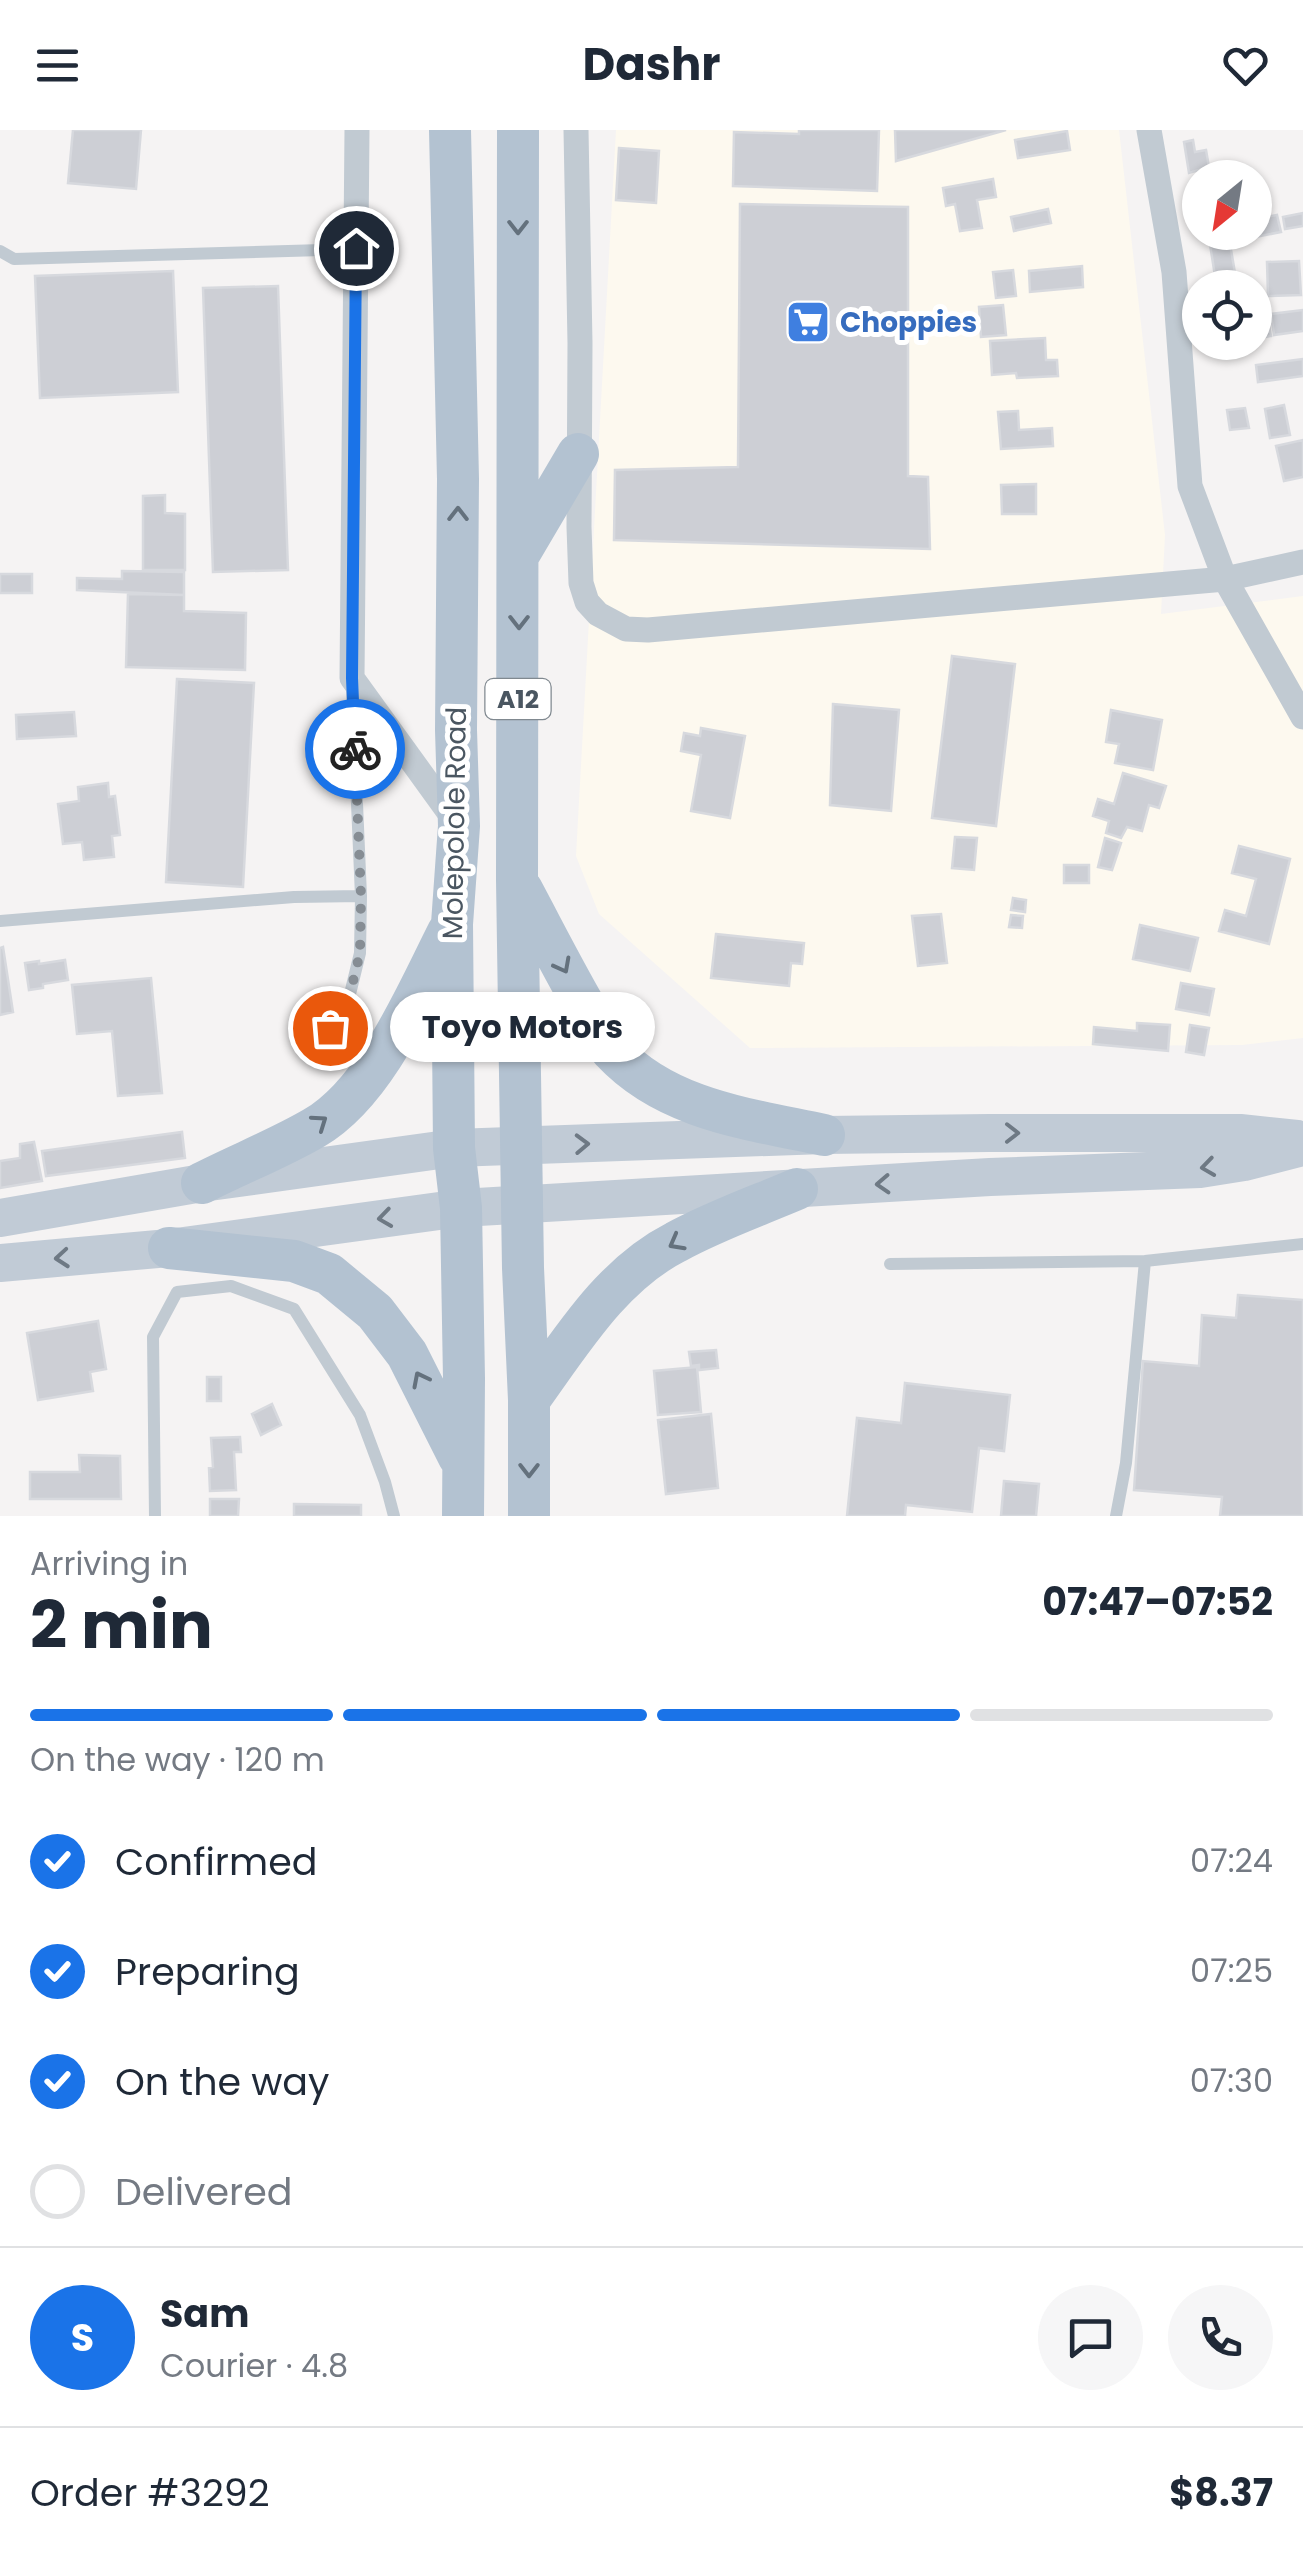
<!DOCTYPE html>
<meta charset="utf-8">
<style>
body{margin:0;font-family:Poppins,sans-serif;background:#f6f6f7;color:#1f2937;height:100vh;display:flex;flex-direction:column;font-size:38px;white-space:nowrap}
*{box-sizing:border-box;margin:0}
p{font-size:32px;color:#747a83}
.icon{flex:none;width:55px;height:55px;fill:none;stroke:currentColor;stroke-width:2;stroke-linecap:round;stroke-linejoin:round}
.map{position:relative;height:1386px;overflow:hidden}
.sheet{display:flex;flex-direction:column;background:#fff;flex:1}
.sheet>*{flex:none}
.needle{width:65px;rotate:210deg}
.fabs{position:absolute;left:1182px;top:30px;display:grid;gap:20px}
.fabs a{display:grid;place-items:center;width:90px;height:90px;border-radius:50%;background:#fff;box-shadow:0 2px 8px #0004;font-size:50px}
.pin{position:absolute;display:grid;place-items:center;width:85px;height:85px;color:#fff;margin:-42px;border:5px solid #fff;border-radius:50%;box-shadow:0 2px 10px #0007}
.courier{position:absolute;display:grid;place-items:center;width:100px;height:100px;margin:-50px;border:8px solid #1a73e8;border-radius:50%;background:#fff;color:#222;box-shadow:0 2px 12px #0007}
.bubble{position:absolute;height:70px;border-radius:35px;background:#fff;box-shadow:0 2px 8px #0004;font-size:32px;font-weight:700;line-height:70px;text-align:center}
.head em{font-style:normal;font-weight:700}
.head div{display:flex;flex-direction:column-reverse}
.head{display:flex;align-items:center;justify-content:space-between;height:170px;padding:0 30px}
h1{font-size:65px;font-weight:700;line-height:75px}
.bar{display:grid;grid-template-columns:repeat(4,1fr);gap:15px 10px;align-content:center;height:120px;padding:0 30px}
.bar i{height:12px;border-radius:8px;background:#e0e1e3}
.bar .selected{background:#1a73e8}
.bar p{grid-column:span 4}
.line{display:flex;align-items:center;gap:25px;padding:0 30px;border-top:2px solid #e0e1e3}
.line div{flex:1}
.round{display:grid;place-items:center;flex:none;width:105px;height:105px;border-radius:52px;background:#f6f6f7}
ol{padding:0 30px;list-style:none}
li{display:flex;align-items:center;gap:30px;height:110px}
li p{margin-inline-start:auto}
li .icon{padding:10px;border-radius:50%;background:#1a73e8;color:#fff;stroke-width:4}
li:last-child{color:#747a83}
li i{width:55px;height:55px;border:5px solid #e0e1e3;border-radius:50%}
header{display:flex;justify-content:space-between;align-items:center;height:130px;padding:0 30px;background:#fff;font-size:45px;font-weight:700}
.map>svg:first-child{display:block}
.commercial{fill:#fdf9ef}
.building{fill:#cdcfd5;stroke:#d7d9de;stroke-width:2.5}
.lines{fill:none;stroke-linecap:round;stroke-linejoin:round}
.service{stroke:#c1cad2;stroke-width:12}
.minor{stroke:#c1cad2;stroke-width:25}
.secondary{stroke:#c1cbd6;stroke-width:38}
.primary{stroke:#b3c2d1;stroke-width:42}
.oneway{stroke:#64717d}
.oneway2{stroke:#6e7984}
.done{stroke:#868d94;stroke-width:10;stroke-dasharray:0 18}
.route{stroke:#1a73e8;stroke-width:12}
.labels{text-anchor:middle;stroke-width:10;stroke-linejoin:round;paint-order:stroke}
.shield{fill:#fff;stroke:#808990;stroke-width:2.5}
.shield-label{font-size:25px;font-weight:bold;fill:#4a5661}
.shop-label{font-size:28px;font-weight:bold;fill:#366cbe;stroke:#fff;text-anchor:start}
.street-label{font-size:28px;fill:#4a5661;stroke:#fff}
</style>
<header><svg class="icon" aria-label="menu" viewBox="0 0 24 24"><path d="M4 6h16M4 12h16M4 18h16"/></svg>Dashr<svg class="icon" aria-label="heart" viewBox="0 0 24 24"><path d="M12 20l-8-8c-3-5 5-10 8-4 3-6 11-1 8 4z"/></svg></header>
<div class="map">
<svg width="1303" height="1386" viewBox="0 0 1303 1386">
<rect width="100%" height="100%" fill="#f5f3f3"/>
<path class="commercial" d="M616,0H1119L1165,405L1161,484L1303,466V908L1242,915L750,918L599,784L576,726Z"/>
<path class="building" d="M73,0H141L136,59L68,53Z
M799,0H879L877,61L733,56L734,2L799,4Z
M895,0H1006L896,31Z
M1067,1L1070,20L1018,28L1015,10Z
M1193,10L1195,22L1206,20L1209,37L1189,43L1184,12Z
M619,18L659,21L656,73L616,70Z
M993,49L996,67L977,70L982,98L960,101L955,74L946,76L943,58Z
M740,74L908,77V346L928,347L930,419L614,410L615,340L738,337Z
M1048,79L1051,93L1014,101L1011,87Z
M1303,83V96L1285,99L1283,87Z
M1277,85L1281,102L1240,110L1238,102H1255V89Z
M1208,102H1228L1235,143L1215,146Z
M1299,131L1301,165L1268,166L1267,132Z
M1082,136L1083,157L1030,162L1029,141Z
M1013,140L1016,166L996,168L993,142Z
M173,141L178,262L40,268L35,146Z
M278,156L288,440L213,442L203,158Z
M1003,175L1006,205L981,207L979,177Z
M1303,180V201L1274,205L1271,184Z
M1267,184L1271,206L1255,209V186Z
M1045,208L1046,230H1057L1058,246L1017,248L1016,243L992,245L990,211Z
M1303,229V246L1258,252L1256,235Z
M1284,275L1290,305L1270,308L1265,279Z
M1245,278L1249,298L1230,300L1227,280Z
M1018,281L1019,300L1052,298L1053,316L1001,319L998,282Z
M1303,310V347L1284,351L1276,316Z
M1036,354V384H1002L1001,355Z
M165,365V383L185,384V440H143V366Z
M122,441L184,442V465L77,460V448L122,449Z
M0,444H32V463H0Z
M128,464L184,465V481L246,483L245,540L126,537Z
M952,526L1015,534L996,696L932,688Z
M177,549L254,553L243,757L166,752Z
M833,574L899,580L891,681L830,675Z
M1111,580L1162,590L1153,640L1115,633L1119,614L1106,612Z
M74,582L76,606L17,609L16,585Z
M701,598L745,606L730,688L691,681L701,625L681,621L684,603L700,606Z
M1123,643L1166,656L1159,678L1149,675L1142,701L1127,697L1121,708L1106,703L1109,691L1093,686L1098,669L1114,674Z
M108,653L109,667L115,666L120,705L112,706L114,727L84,730L82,712L63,714L58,674L79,671L78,657Z
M955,707L977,708L974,740L952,738Z
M1105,708L1121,713L1112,740L1098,737Z
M1239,716L1290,729L1269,814L1219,801L1225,780L1246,786L1256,749L1232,743Z
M1064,735H1089V753H1064Z
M1013,768L1026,770L1025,782L1011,780Z
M941,784L947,833L918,836L912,786Z
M1011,785L1023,786L1022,798L1009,797Z
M1140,795L1198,808L1190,841L1133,829Z
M716,804L804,813L802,834L791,833L789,856L711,848Z
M3,817L13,882L0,885V818Z
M65,830L68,850L43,854V858L29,860L25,833L39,831V834Z
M151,848L162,963L118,966L112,901L77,904L72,855Z
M1181,853L1214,859L1209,885L1176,879Z
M1137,893L1170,895L1168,921L1093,914L1094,897L1137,901Z
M1190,895L1209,898L1204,925L1186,922Z
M182,1002L185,1028L46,1046L42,1021Z
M34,1012L42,1051L0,1058V1031L20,1028V1014Z
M1238,1165L1303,1170V1386H1220L1222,1367L1134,1360L1143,1231L1199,1236L1202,1185L1236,1188Z
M98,1191L106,1239L90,1242L93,1261L38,1270L27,1203Z
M716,1220L718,1238L699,1240V1235L691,1236L689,1222Z
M697,1237L701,1282L658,1285L654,1241Z
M207,1247H221V1271H207Z
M905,1253L1010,1265L1004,1321L979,1318L972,1382L906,1375L905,1386H847L857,1288L901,1293Z
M272,1274L281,1295L261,1305L252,1284Z
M711,1284L718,1358L666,1364L658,1290Z
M240,1307L241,1322H234L236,1360L210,1361L209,1338L213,1337L211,1308Z
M79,1325L120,1326L121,1369H30V1342H80Z
M1004,1351L1039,1354L1036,1386H1001Z
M210,1369H239L238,1386H210Z
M294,1374L361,1375V1386H294Z"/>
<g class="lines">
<path class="service" d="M0,121L14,129L356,119
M0,791L294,767L361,766
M330,898L350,864L360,823L361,766L352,558
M890,1134L1145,1131L1303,1114
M155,1386L153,1207L177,1162L231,1156L294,1179L360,1285L385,1352L394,1386
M1116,1386L1126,1333L1145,1131"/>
<path class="minor" d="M357,0L352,548L456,692
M576,0L580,213L579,397L581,453L587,472L598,484L626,499L648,500L1225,449L1303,432
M1149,0L1174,142L1190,356L1225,449L1303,587"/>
<path class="secondary" d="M0,1088L202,1053L454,1018L824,1005L989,1003H1240L1297,1009
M0,1133L169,1118L461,1078L990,1047L1200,1039L1244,1032L1303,1017"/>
<path class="primary" d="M450,0L458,349L456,600L459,696L452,794L454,1018L461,1078L464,1249L463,1386
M518,0L517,750L523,1138L529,1270V1386
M519,424L578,324
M522,760C545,803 567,847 592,889C598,899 604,912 612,921C667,980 749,989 824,1005
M202,1053C239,1034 278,1019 314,998C376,962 416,865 448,802
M169,1118L294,1131L329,1144L375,1182L407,1224L459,1327
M529,1270C571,1212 611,1145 676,1112C714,1091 757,1076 797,1059"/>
</g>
<defs><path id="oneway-chevron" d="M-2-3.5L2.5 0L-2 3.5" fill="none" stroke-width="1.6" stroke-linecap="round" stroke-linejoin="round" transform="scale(2.5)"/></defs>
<g class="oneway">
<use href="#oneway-chevron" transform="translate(518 97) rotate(90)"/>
<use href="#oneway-chevron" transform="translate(458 384) rotate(-90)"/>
<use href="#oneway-chevron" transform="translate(519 492) rotate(90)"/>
<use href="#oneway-chevron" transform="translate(563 836) rotate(62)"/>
<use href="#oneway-chevron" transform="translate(320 992) rotate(-35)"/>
<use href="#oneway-chevron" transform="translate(676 1113) rotate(151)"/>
<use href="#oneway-chevron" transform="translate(420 1249) rotate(-117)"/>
<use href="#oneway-chevron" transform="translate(529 1340) rotate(90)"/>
</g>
<g class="oneway2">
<use href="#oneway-chevron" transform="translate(1012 1003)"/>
<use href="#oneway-chevron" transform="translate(582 1014) rotate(-2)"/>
<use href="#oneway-chevron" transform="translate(1208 1037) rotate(172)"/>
<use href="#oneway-chevron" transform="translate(883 1054) rotate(177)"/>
<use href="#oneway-chevron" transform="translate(385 1088) rotate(172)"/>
<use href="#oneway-chevron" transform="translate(62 1128) rotate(175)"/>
</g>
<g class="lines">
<path class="done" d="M330,898L350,864L360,823L361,766L355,619"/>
<path class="route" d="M355,619L352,548L356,118"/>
</g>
<defs>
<symbol id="supermarket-square" viewBox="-11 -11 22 22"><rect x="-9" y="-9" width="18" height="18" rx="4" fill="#3f7fe0" stroke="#fff"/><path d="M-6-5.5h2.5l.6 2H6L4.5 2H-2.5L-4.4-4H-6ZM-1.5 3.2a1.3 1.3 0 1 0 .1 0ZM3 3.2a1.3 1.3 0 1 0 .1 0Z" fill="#fff"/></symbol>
</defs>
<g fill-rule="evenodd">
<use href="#supermarket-square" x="783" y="167" width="50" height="50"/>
</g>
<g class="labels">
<rect class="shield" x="485.5" y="549" width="65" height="40" rx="8"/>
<g class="shield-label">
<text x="518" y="578">A12</text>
</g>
<g class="shop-label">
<text x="840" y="202">Choppies</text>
</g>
<g class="street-label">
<text transform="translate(454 693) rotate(-89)" y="10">Molepolole Road</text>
</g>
</g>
</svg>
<div class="fabs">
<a><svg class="needle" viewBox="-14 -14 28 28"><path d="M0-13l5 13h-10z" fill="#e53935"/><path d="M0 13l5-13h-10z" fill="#747a83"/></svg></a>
<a><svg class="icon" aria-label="locate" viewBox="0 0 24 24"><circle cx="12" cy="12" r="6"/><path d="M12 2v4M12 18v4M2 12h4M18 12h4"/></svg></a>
</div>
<div class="pin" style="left:330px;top:898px;background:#ea580c"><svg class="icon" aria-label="bag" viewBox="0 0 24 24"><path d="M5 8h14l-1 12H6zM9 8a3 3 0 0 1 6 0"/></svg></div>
<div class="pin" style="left:356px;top:118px;background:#1f2937"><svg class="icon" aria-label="home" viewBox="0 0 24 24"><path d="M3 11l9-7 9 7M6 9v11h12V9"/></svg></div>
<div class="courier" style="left:355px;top:619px"><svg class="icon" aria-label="bike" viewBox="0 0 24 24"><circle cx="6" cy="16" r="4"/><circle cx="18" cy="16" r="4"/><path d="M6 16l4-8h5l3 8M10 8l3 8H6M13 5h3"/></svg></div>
<div class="bubble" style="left:390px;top:862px;width:265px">Toyo Motors</div>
</div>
<section class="sheet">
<div class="head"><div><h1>2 min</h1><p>Arriving in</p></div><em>07:47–07:52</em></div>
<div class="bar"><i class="selected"></i><i class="selected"></i><i class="selected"></i><i></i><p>On the way · 120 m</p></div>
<ol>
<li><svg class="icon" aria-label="check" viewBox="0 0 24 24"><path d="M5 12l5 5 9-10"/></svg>Confirmed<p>07:24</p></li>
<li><svg class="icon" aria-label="check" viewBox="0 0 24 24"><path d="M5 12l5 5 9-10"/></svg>Preparing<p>07:25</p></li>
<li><svg class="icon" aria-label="check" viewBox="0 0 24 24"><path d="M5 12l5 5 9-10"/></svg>On the way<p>07:30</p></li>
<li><i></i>Delivered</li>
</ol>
<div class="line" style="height:180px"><b class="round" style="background:#1a73e8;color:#fff">S</b><div><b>Sam</b><p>Courier · 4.8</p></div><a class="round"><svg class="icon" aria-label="chat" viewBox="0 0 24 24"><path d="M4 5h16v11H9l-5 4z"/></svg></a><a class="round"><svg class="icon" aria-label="phone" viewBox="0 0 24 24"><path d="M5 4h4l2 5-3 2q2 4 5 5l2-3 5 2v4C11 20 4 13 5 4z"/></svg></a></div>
<div class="line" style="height:130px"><div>Order #3292</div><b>$8.37</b></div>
</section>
